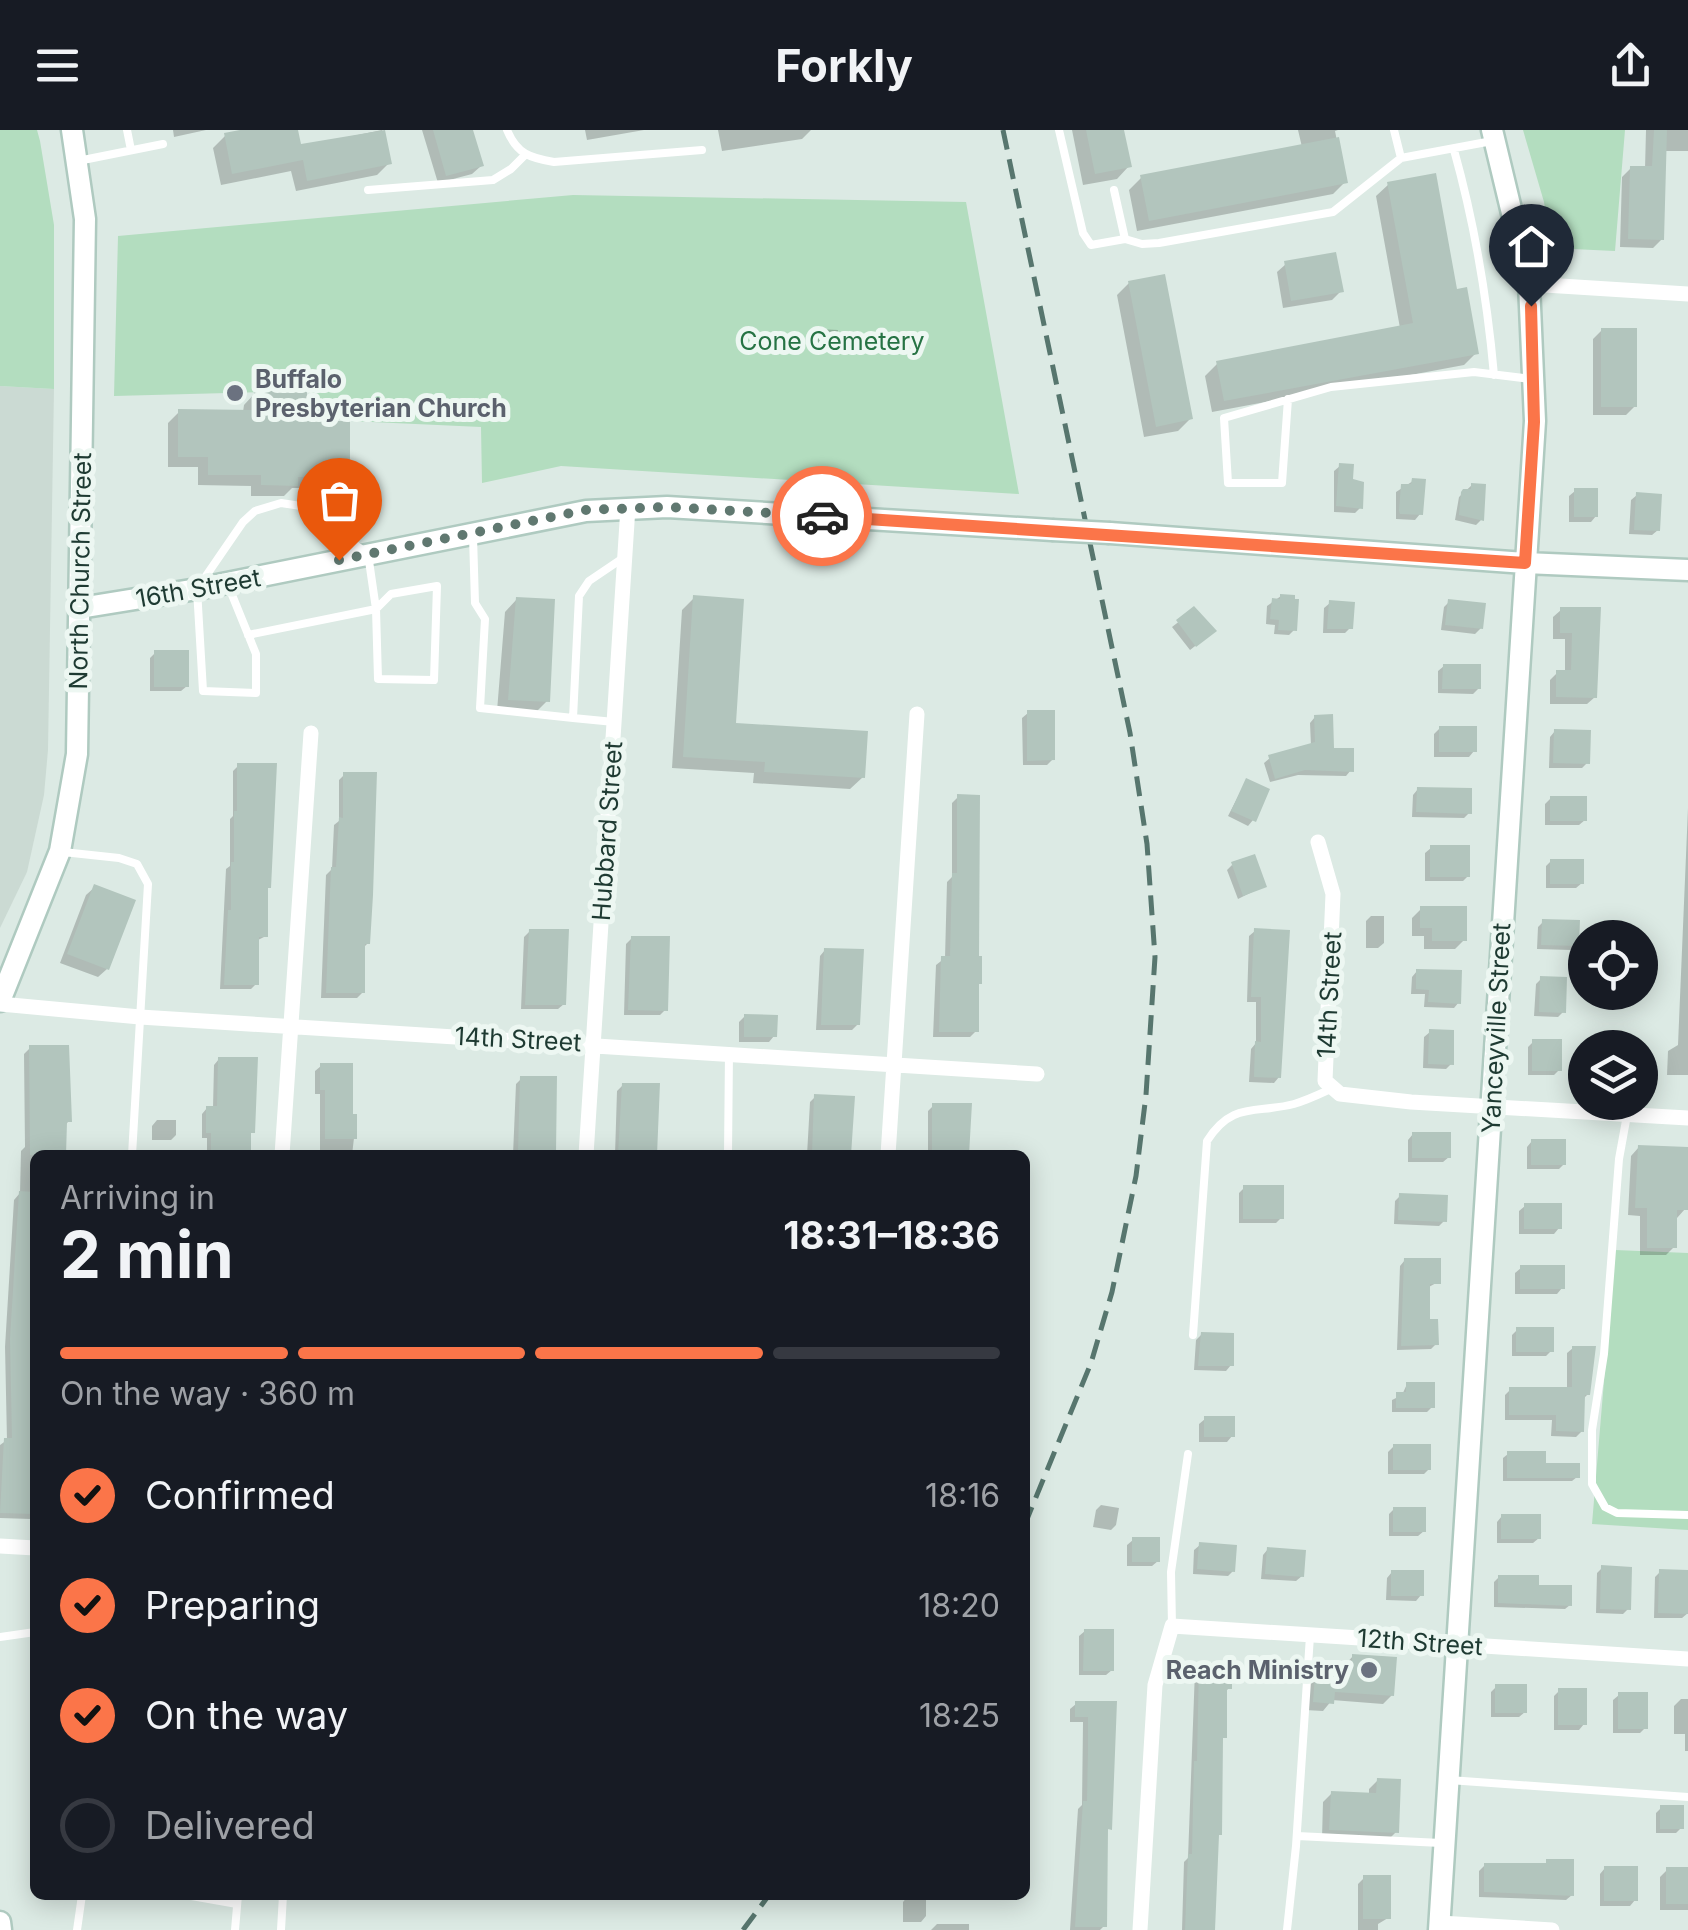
<!DOCTYPE html>
<meta charset="utf-8">
<style>
body{margin:0;font-family:Inter,sans-serif;background:#242831;color:#f1f3f6;height:100vh;display:flex;flex-direction:column;font-size:38px;white-space:nowrap}
*{box-sizing:border-box;margin:0}
p{font-size:32px;color:#9ea1a6}
.icon{flex:none;width:55px;height:55px;fill:none;stroke:currentColor;stroke-width:2;stroke-linecap:round;stroke-linejoin:round}
.map{position:relative;flex:1;overflow:hidden}
.drawer{position:absolute;left:30px;top:1020px;width:1000px;height:750px;display:flex;flex-direction:column;background:#171b24;border-radius:15px;box-shadow:0 5px 25px #0003}
.drawer>*{flex:none}
.tools{position:absolute;left:1568px;top:790px;display:grid;gap:20px}
.tools a{display:grid;place-items:center;width:90px;height:90px;border-radius:50%;background:#171b24;box-shadow:0 5px 25px #0003;font-size:50px}
.pin{position:absolute;display:grid;place-items:center;width:85px;height:85px;color:#fff;margin:-102px -42px;border-radius:50% 50% 50% 0;rotate:-45deg;box-shadow:0 0 10px #0007}
.pin .icon{rotate:45deg}
.courier{position:absolute;display:grid;place-items:center;width:100px;height:100px;margin:-50px;border:8px solid #fb7549;border-radius:50%;background:#fff;color:#222;box-shadow:0 2px 12px #0007}
.headline em{font-style:normal;font-weight:700}
.headline div{display:flex;flex-direction:column-reverse}
.headline{display:flex;align-items:center;justify-content:space-between;height:170px;padding:0 30px}
h1{font-size:65px;font-weight:700;line-height:75px}
.bar{display:grid;grid-template-columns:repeat(4,1fr);gap:15px 10px;align-content:center;height:120px;padding:0 30px}
.bar i{height:12px;border-radius:8px;background:#363941}
.bar .current{background:#fb7549}
.bar p{grid-column:span 4}
ol{padding:0 30px;list-style:none}
li{display:flex;align-items:center;gap:30px;height:110px}
li p{margin-inline-start:auto}
li .icon{padding:10px;border-radius:50%;background:#fb7549;color:#111;stroke-width:4}
li:last-child{color:#9ea1a6}
li i{width:55px;height:55px;border:5px solid #363941;border-radius:50%}
header{display:flex;justify-content:space-between;align-items:center;height:130px;padding:0 30px;background:#171b24;font-size:45px;font-weight:700}
.map>svg:first-child{display:block}
.built{fill:#cbdad3}
.green{fill:#b3ddbf}
.shadow{fill:#0003}
.building{fill:#b2c5bd}
.lines{fill:none;stroke-linecap:round;stroke-linejoin:round}
.secondary-casing{stroke:#afcac0;stroke-width:25}
.lane{stroke:#fff;stroke-width:8}
.street{stroke:#fff;stroke-width:15}
.secondary{stroke:#fff;stroke-width:20}
.rail{stroke:#57766e;stroke-width:5;stroke-dasharray:20 10;stroke-linecap:butt}
.secondary-bridge-casing{stroke:#afcac0;stroke-width:25;stroke-linecap:butt}
.secondary-bridge{stroke:#fff;stroke-width:20}
.done{stroke:#607870;stroke-width:10;stroke-dasharray:0 18}
.route{stroke:#fb7549;stroke-width:12}
.worship-dot{fill:#6b7280;stroke:#edf7f2;stroke-width:4}
.labels{text-anchor:middle;stroke-width:10;stroke-linejoin:round;paint-order:stroke}
.park-label{font-size:25px;fill:#267344;stroke:#edf7f2}
.worship-label{font-size:25px;font-weight:bold;fill:#5b616d;stroke:#edf7f2;text-anchor:start}
.street-label{font-size:25px;fill:#1e3a32;stroke:#edf7f2}
</style>
<header><svg class="icon" aria-label="menu" viewBox="0 0 24 24"><path d="M4 6h16M4 12h16M4 18h16"/></svg>Forkly<svg class="icon" aria-label="share" viewBox="0 0 24 24"><path d="M12 15V3M7 8l5-5 5 5M5 13v7h14v-7"/></svg></header>
<div class="map">
<svg width="1688" height="1800" viewBox="0 0 1688 1800">
<rect width="100%" height="100%" fill="#dceae4"/>
<path class="built" d="M0,256L54,259L48,620L44,665L27,742L0,798Z"/>
<path class="green" d="M0,0H37L40,11L54,95V259L0,256Z
M1523,0H1625L1615,121L1551,118L1544,72Z
M573,65L966,72L1019,364L561,336L482,353L481,297L350,291L307,261L114,266L118,106Z
M1615,1120L1688,1123V1400L1592,1394Z"/>
<path class="shadow" d="M173,0H206L174,7Z
M253,0H295L299,17L382,0L389,33L377,45L296,61L291,41L221,55L213,18L225,6Z
M422,0H470L481,36L472,44L438,53Z
M585,0H644L587,10Z
M718,0H811L802,9L722,21Z
M1072,0H1122L1129,36L1117,49L1083,55Z
M1298,0H1338L1335,1L1345,52L1333,64L1137,101L1129,60L1141,48L1302,17Z
M1646,0H1688V21H1664L1662,109L1653,118L1620,117L1622,47L1631,38L1645,39Z
M1389,54L1455,162L1476,223L1464,235L1212,282L1205,246L1217,234L1400,198L1376,66Z
M1286,134L1341,161L1332,170L1283,178L1277,142Z
M1129,153L1191,288L1178,301L1144,307L1117,165Z
M817,199L838,200L836,214L831,219L811,217L812,204Z
M1602,200L1635,276L1626,285H1593V209Z
M255,263L305,294L347,346L336,358H292L284,366H251V356L198,355V337H168V293L180,281L243,282L244,275Z
M1340,336L1350,351L1360,378L1355,383L1334,382V341Z
M1413,351L1420,384L1415,390L1396,389V362Z
M1472,355L1481,390L1476,395L1455,390L1459,367Z
M1575,361L1596,386L1591,392H1569V366Z
M1637,365L1658,400L1652,405L1629,404L1631,370Z
M1281,466L1294,500L1289,505L1274,504L1275,495L1266,494L1267,476Z
M694,468L733,596L863,647L850,659L753,653L754,643L672,638L682,480Z
M517,469L547,571L535,583L497,581L505,482Z
M1449,472L1481,498L1475,504L1441,500L1444,477Z
M1330,473L1350,498L1345,503H1323L1324,478Z
M1194,480L1208,506L1190,520L1172,497Z
M1561,480H1598L1595,567L1587,574H1550V550L1557,543H1565V509H1553V487Z
M155,523L187,556L181,561H150V528Z
M1444,536L1479,558L1473,564L1438,563V541Z
M1028,583L1053,629L1047,635H1023L1022,588Z
M1315,587L1332,620L1351,640L1346,646L1298,645L1270,652L1264,633L1270,628L1311,616L1310,593Z
M1440,598L1474,621L1469,627H1434V604Z
M1555,601L1587,633L1582,638H1549L1550,607Z
M238,636L269,711L266,806L256,811V854L251,859H220L226,739L230,736V689L233,686V641Z
M344,645L368,813L363,818V862L357,868H321L326,745L332,739L334,695L339,691V650Z
M1246,651L1253,690L1248,696L1228,686Z
M1418,659L1469,683L1464,688L1412,687L1413,665Z
M958,667L976,856V901L970,907H933L936,835L945,828L947,752L952,747V673Z
M1551,668L1585,690L1579,695H1545V674Z
M1688,678V945H1667L1668,921L1678,915Z
M1431,718L1468,746L1463,751H1425V723Z
M1551,731L1582,753L1576,758H1546V736Z
M1232,735L1264,756L1238,769L1227,740Z
M95,757L107,839L98,847L60,833L86,765Z
M1421,779L1464,810L1455,819H1424V806H1412V788Z
M1371,786H1384V813L1378,818H1366V791Z
M1543,792L1576,815L1571,820L1537,819L1538,797Z
M530,801L564,874L558,879H521L524,807Z
M1255,801L1279,947L1274,953L1249,952L1251,919L1256,913V872H1247L1249,806Z
M632,808L665,880L660,885H624L626,814Z
M825,820L858,894L852,900H816L820,826Z
M1417,841L1459,872L1454,878L1424,877L1425,864H1411L1412,847Z
M1541,849L1563,882L1558,887L1534,886L1536,854Z
M744,887L774,906L769,912H739V892Z
M1430,902L1451,934L1446,939L1423,938L1424,907Z
M1533,912L1559,940L1554,945H1528V917Z
M30,918L69,991L64,996L63,1025H35V1385L31,1389L0,1388V1315L7,1310L5,1217L14,1070L20,1063L21,1021L25,1017L24,924Z
M219,929L252,1002L248,1006V1025H207V1008H202V984L207,978H213L214,935Z
M321,936L350,986L354,1008L352,1025H320V964H315V941Z
M521,949L554,1022L551,1025H513L516,954Z
M623,955L655,1025H615L617,961Z
M815,967L848,1025H807L810,972Z
M934,975L966,1025H928V981Z
M157,990H176V1005L171,1010H152V996Z
M1413,1004L1449,1027L1443,1032H1408V1010Z
M1532,1011L1564,1034L1559,1039H1527V1017Z
M1639,1017L1688,1019L1685,1079L1677,1088L1674,1117L1666,1125H1640V1086L1628,1085L1631,1026Z
M1244,1058L1281,1088L1276,1093H1239V1063Z
M1400,1066L1444,1091L1439,1096L1394,1094L1395,1071Z
M1525,1076L1559,1098L1554,1104H1519V1081Z
M1405,1130L1438,1152L1427,1158L1428,1192L1436,1214L1431,1219L1397,1220L1400,1136Z
M1521,1138L1562,1158L1557,1164H1515V1143Z
M1517,1200L1551,1221L1546,1226H1512V1205Z
M1202,1204L1231,1235L1226,1241L1194,1240L1196,1210Z
M1573,1218L1588,1264L1583,1269L1582,1301L1576,1307L1551,1306L1552,1290H1505V1265L1510,1260H1567V1223Z
M1407,1254L1432,1277L1427,1282H1392V1270L1402,1265Z
M1205,1289L1232,1306L1227,1312H1199V1294Z
M1394,1316L1429,1339L1424,1344H1388V1322Z
M1508,1324L1543,1336L1577,1347L1572,1351H1503V1328Z
M1101,1375L1119,1378L1116,1395L1111,1400L1093,1397L1096,1380Z
M1394,1379L1424,1401L1418,1406H1389V1384Z
M1502,1386L1539,1408L1533,1413H1497V1392Z
M1133,1410L1158,1431L1152,1436H1127V1415Z
M1200,1415L1233,1441L1228,1446L1193,1444L1194,1420Z
M1268,1419L1302,1446L1296,1451L1261,1449L1263,1425Z
M1602,1438L1628,1479L1623,1484L1596,1483L1597,1443Z
M1392,1442L1421,1465L1416,1471L1386,1470L1387,1448Z
M1660,1442L1688,1443V1483L1682,1488H1654L1655,1447Z
M1499,1447L1536,1457L1570,1475L1565,1479L1494,1477V1452Z
M1085,1501L1112,1540L1106,1545H1079V1506Z
M1353,1526L1392,1565L1383,1574L1332,1570L1323,1581L1305,1580L1308,1543L1317,1534L1344,1536Z
M1200,1535L1229,1558L1224,1563L1220,1611L1212,1800H1182L1184,1732L1188,1728L1195,1540Z
M1496,1557L1525,1582L1519,1587H1491V1562Z
M1559,1561L1584,1594L1579,1600H1554V1566Z
M1619,1565L1645,1598L1640,1603H1613V1570Z
M1681,1569H1688V1621H1685V1604H1674V1576Z
M1076,1574H1115L1109,1698L1106,1702L1104,1796L1100,1800H1070L1078,1679L1082,1675L1083,1592H1070V1579Z
M1378,1650L1396,1702L1387,1711L1322,1708L1323,1672L1332,1663L1369,1665V1659Z
M1661,1678L1681,1698L1676,1703H1656V1683Z
M1547,1732L1572,1765L1566,1770L1479,1767V1741L1485,1735L1543,1736Z
M1605,1738L1635,1770L1630,1776H1600V1744Z
M1667,1740H1688V1780H1660V1747Z
M1364,1748L1388,1788L1378,1794V1800H1358V1754Z
M908,1766H926V1786L921,1792H903V1772Z
M937,1794H969V1800H931Z"/>
<path class="building" d="M240,0H298L301,14L385,0L392,34L307,51L303,30L232,44L224,3Z
M433,0H473L484,36L446,46Z
M1086,0H1124L1132,37L1095,44Z
M1654,0H1667L1664,110L1628,109L1630,36H1652Z
M1339,7L1348,53L1149,91L1140,45Z
M1436,43L1457,159L1467,157L1479,224L1224,271L1216,231L1413,193L1387,52Z
M1336,122L1344,162L1291,171L1284,131Z
M1165,144L1193,289L1156,297L1128,151Z
M1601,198H1637V277H1601Z
M254,261H307V291H350V347H298V356L261,355V345H208V327H178V279L254,280Z
M1339,333L1354,334L1353,349L1364,352L1363,379L1336,376Z
M1412,348L1426,349L1423,385L1400,384L1399,381L1401,354H1411Z
M1471,353L1486,354L1484,391L1459,385L1461,362L1463,359H1471Z
M1574,358H1598V387H1574Z
M1636,362L1662,364L1660,401L1634,400Z
M1280,464L1295,465V469H1299L1297,501L1278,500L1279,490L1270,489L1272,468L1280,469Z
M693,465L744,469L736,593L868,601L865,648L764,642L765,632L683,627Z
M516,467L555,469L550,572L508,570Z
M1448,469L1486,473L1483,499L1445,495Z
M1329,470L1355,472L1353,499H1327Z
M1194,476L1217,501L1196,517L1176,490Z
M1560,477H1601L1597,568L1556,567V540H1571L1572,503H1560Z
M154,520H189V557H154Z
M1443,534H1481V559H1442Z
M1027,580H1055V630L1027,631Z
M1333,584L1334,618H1354V642L1305,640L1275,649L1268,625L1315,612L1314,585Z
M1439,596H1477V622H1439Z
M1554,599L1591,600L1590,634L1553,633Z
M237,633H277L271,758H268V807H259V855H224L228,780H231V732H234V681H237Z
M343,642H377L373,765L370,814H365V863H326L331,737H336L339,687L343,688Z
M1246,648L1270,659L1256,692L1231,681Z
M1417,657L1472,658V684L1416,682Z
M957,664L980,665L979,826H982V854H979V902H939L941,826H950L952,743H957Z
M1550,666H1587V691H1550Z
M1430,715H1470V747H1430Z
M1255,724L1267,757L1243,766L1231,732Z
M1550,729H1584V754H1550Z
M94,754L136,770L109,840L67,824Z
M1420,776H1467V811H1432V798H1420Z
M1542,789L1580,790L1579,816L1541,815Z
M1254,798L1290,800L1281,948L1254,947L1255,911L1261,912V867H1251Z
M529,799H569L566,875H525Z
M631,806H670L668,881L628,880Z
M824,818L864,819L860,895H821Z
M1416,839L1462,840L1461,874L1428,872L1429,860L1416,859Z
M1540,846L1567,847L1566,883L1539,882Z
M744,884L778,885L777,907H744Z
M1429,899L1454,900V935L1428,934Z
M1532,909H1562V941H1532Z
M29,915H69L72,992H67L66,1025H30Z
M218,927H258L255,1003H251V1025H211V1003H206V976H217Z
M320,933H353V984H357V1009H325V960H320Z
M520,946H557L556,1023H518Z
M622,953H660L657,1025H618Z
M814,964L855,966L851,1025H812Z
M932,973H972L969,1025H932Z
M1412,1002H1451V1028H1412Z
M1531,1009H1566V1035H1531Z
M1638,1015L1688,1017V1080H1677V1118H1647V1078H1635Z
M1243,1055H1284V1089H1243Z
M19,1061L35,1062V1384L0,1383L4,1308H12L10,1209Z
M1399,1063L1448,1065L1447,1092L1398,1090Z
M1524,1073H1562V1099H1524Z
M1404,1128H1441V1154H1430V1189H1438L1439,1215L1401,1216Z
M1520,1135H1565V1159H1520Z
M1516,1197H1554V1222H1516Z
M1201,1202L1234,1203V1236H1198Z
M1572,1216H1596L1590,1265H1585L1584,1302L1556,1301V1285H1509V1257H1572Z
M1406,1252H1435V1278H1396V1262H1406Z
M1204,1286H1235V1307H1204Z
M1393,1314H1431V1340H1393Z
M1507,1321H1546V1333H1580V1348H1507Z
M1393,1377H1426V1402H1393Z
M1501,1384H1541V1409H1501Z
M1132,1407H1160V1432H1132Z
M1199,1412L1237,1415L1235,1442L1197,1439Z
M1267,1417L1306,1420L1304,1447L1265,1444Z
M1601,1435L1632,1437L1631,1480L1600,1479Z
M1659,1439L1688,1440V1484L1658,1483Z
M1391,1440H1424V1466H1391Z
M1498,1445H1539V1455H1572V1476L1498,1473Z
M1084,1499H1114V1541H1083Z
M1352,1524L1397,1527L1394,1566L1335,1562L1334,1574L1313,1572L1316,1531L1352,1534Z
M1199,1532H1232V1559H1227V1608H1223L1222,1705H1219L1215,1800H1185L1188,1724H1192L1194,1631H1197Z
M1495,1554H1527V1583H1495Z
M1558,1558H1587V1595H1558Z
M1618,1562H1648V1599H1618Z
M1075,1571H1117L1112,1700L1108,1699L1107,1797H1075L1083,1671H1087L1088,1620V1587H1075Z
M1377,1648L1401,1649L1399,1703L1329,1700L1331,1661L1376,1663Z
M1660,1675H1684V1699H1660Z
M1546,1729H1574V1766L1484,1762V1733H1546Z
M1604,1736H1638V1771H1604Z
M1666,1737H1688V1774H1666Z
M1363,1745H1391V1789H1363Z"/>
<g class="lines">
<defs>
<path id="secondary" d="M1110,403L1525,433L1688,440
M80,478L197,459L586,381L667,377L1052,400
M0,871L60,721L77,624L85,89L72,0
M0,1792L1,1800
M1439,1800L1535,291L1529,154L1492,0"/>
</defs>
<use href="#secondary" class="secondary-casing"/>
<path class="lane" d="M127,0L131,20
M507,0C517,24 530,28 554,32L702,20
M1059,0L1083,103L1091,115L1125,109
M1394,0L1401,28L1492,11
M1454,20C1475,95 1487,167 1494,245
M78,31L163,14
M368,60L493,50L511,39L525,25
M1114,60L1125,109L1142,114L1159,113L1333,82L1401,28
M1288,269L1282,353H1228L1224,288L1331,257L1474,242L1531,249
M473,406L475,473L485,489L480,578L573,588L579,466L589,451L623,428
M228,455L256,524V563L203,561L197,459L243,392L255,381L281,373L301,376L368,424L376,479L378,549L434,550L437,456L391,464L376,479L248,505
M573,588L614,592
M63,722L119,728L137,734L148,754L132,1025
M1627,985L1619,1029L1604,1224L1592,1300V1354L1605,1377L1617,1383L1688,1385
M728,1025L729,922
M1193,1205L1207,1011C1232,971 1256,984 1294,974C1308,970 1320,964 1333,958
M1172,1496L1171,1442L1188,1324
M0,1507L35,1502
M1449,1650L1688,1667
M1297,1706L1441,1713
M186,1765L237,1774
M77,1800L82,1765
M235,1800L238,1765
M281,1800L283,1765
M1287,1800L1296,1716L1310,1506"/>
<path class="street" d="M1529,154L1688,164
M1318,712L1333,764L1325,951L1340,964L1411,972L1688,988
M0,874L140,887L1037,944
M282,1025L311,603
M586,1025L628,377
M888,1025L917,584
M0,1416L35,1418
M1440,1793L1552,1800
M1140,1800L1155,1555L1172,1496L1688,1529"/>
<use href="#secondary" class="secondary"/>
<path class="rail" d="M1003,0L1130,603L1147,714L1155,827L1146,965L1136,1046L1112,1162L1091,1233L1025,1394
M743,1800L769,1765"/>
<defs>
<path id="secondary-bridge" d="M1052,400L1110,403"/>
</defs>
<use href="#secondary-bridge" class="secondary-bridge-casing"/>
<use href="#secondary-bridge" class="secondary-bridge"/>
</g>
<g class="lines">
<path class="done" d="M339,430L586,380L667,377L822,386"/>
<path class="route" d="M822,386L1525,433L1534,292L1531,176"/>
</g>
<g class="worship-dot">
<circle cx="235" cy="263" r="10"/>
<circle cx="1369" cy="1540" r="10"/>
</g>
<g class="labels">
<g class="park-label">
<text x="832" y="220">Cone Cemetery</text>
</g>
<g class="worship-label">
<text x="255" y="258">Buffalo<tspan x="255" dy="29">Presbyterian Church</tspan></text>
<text x="1349" y="1549" text-anchor="end">Reach Ministry</text>
</g>
<g class="street-label">
<text transform="translate(80 441) rotate(-89)" y="9">North Church Street</text>
<text transform="translate(198 458) rotate(-10)" y="9">16th Street</text>
<text transform="translate(607 701) rotate(-86)" y="9">Hubbard Street</text>
<text transform="translate(1329 865) rotate(-87)" y="9">14th Street</text>
<text transform="translate(1496 898) rotate(-87)" y="9">Yanceyville Street</text>
<text transform="translate(518 909) rotate(3)" y="9">14th Street</text>
<text transform="translate(1420 1512) rotate(4)" y="9">12th Street</text>
</g>
</g>
</svg>
<div class="tools">
<a><svg class="icon" aria-label="locate" viewBox="0 0 24 24"><circle cx="12" cy="12" r="6"/><path d="M12 2v4M12 18v4M2 12h4M18 12h4"/></svg></a>
<a><svg class="icon" aria-label="layers" viewBox="0 0 24 24"><path d="M12 4l9 5-9 5-9-5zM3 14l9 5 9-5"/></svg></a>
</div>
<div class="pin" style="left:339px;top:430px;background:#ea580c"><svg class="icon" aria-label="bag" viewBox="0 0 24 24"><path d="M5 8h14l-1 12H6zM9 8a3 3 0 0 1 6 0"/></svg></div>
<div class="pin" style="left:1531px;top:176px;background:#1f2937"><svg class="icon" aria-label="home" viewBox="0 0 24 24"><path d="M3 11l9-7 9 7M6 9v11h12V9"/></svg></div>
<div class="courier" style="left:822px;top:386px"><svg class="icon" aria-label="car" viewBox="0 0 24 24"><path d="M5 17H2v-5l4-1 3-4h7l3 4 3 1v5h-3M9 17h6M6 11h13"/><circle cx="7" cy="17" r="2"/><circle cx="17" cy="17" r="2"/></svg></div>
<section class="drawer">
<div class="headline"><div><h1>2 min</h1><p>Arriving in</p></div><em>18:31–18:36</em></div>
<div class="bar"><i class="current"></i><i class="current"></i><i class="current"></i><i></i><p>On the way · 360 m</p></div>
<ol>
<li><svg class="icon" aria-label="check" viewBox="0 0 24 24"><path d="M5 12l5 5 9-10"/></svg>Confirmed<p>18:16</p></li>
<li><svg class="icon" aria-label="check" viewBox="0 0 24 24"><path d="M5 12l5 5 9-10"/></svg>Preparing<p>18:20</p></li>
<li><svg class="icon" aria-label="check" viewBox="0 0 24 24"><path d="M5 12l5 5 9-10"/></svg>On the way<p>18:25</p></li>
<li><i></i>Delivered</li>
</ol>
</section>
</div>
